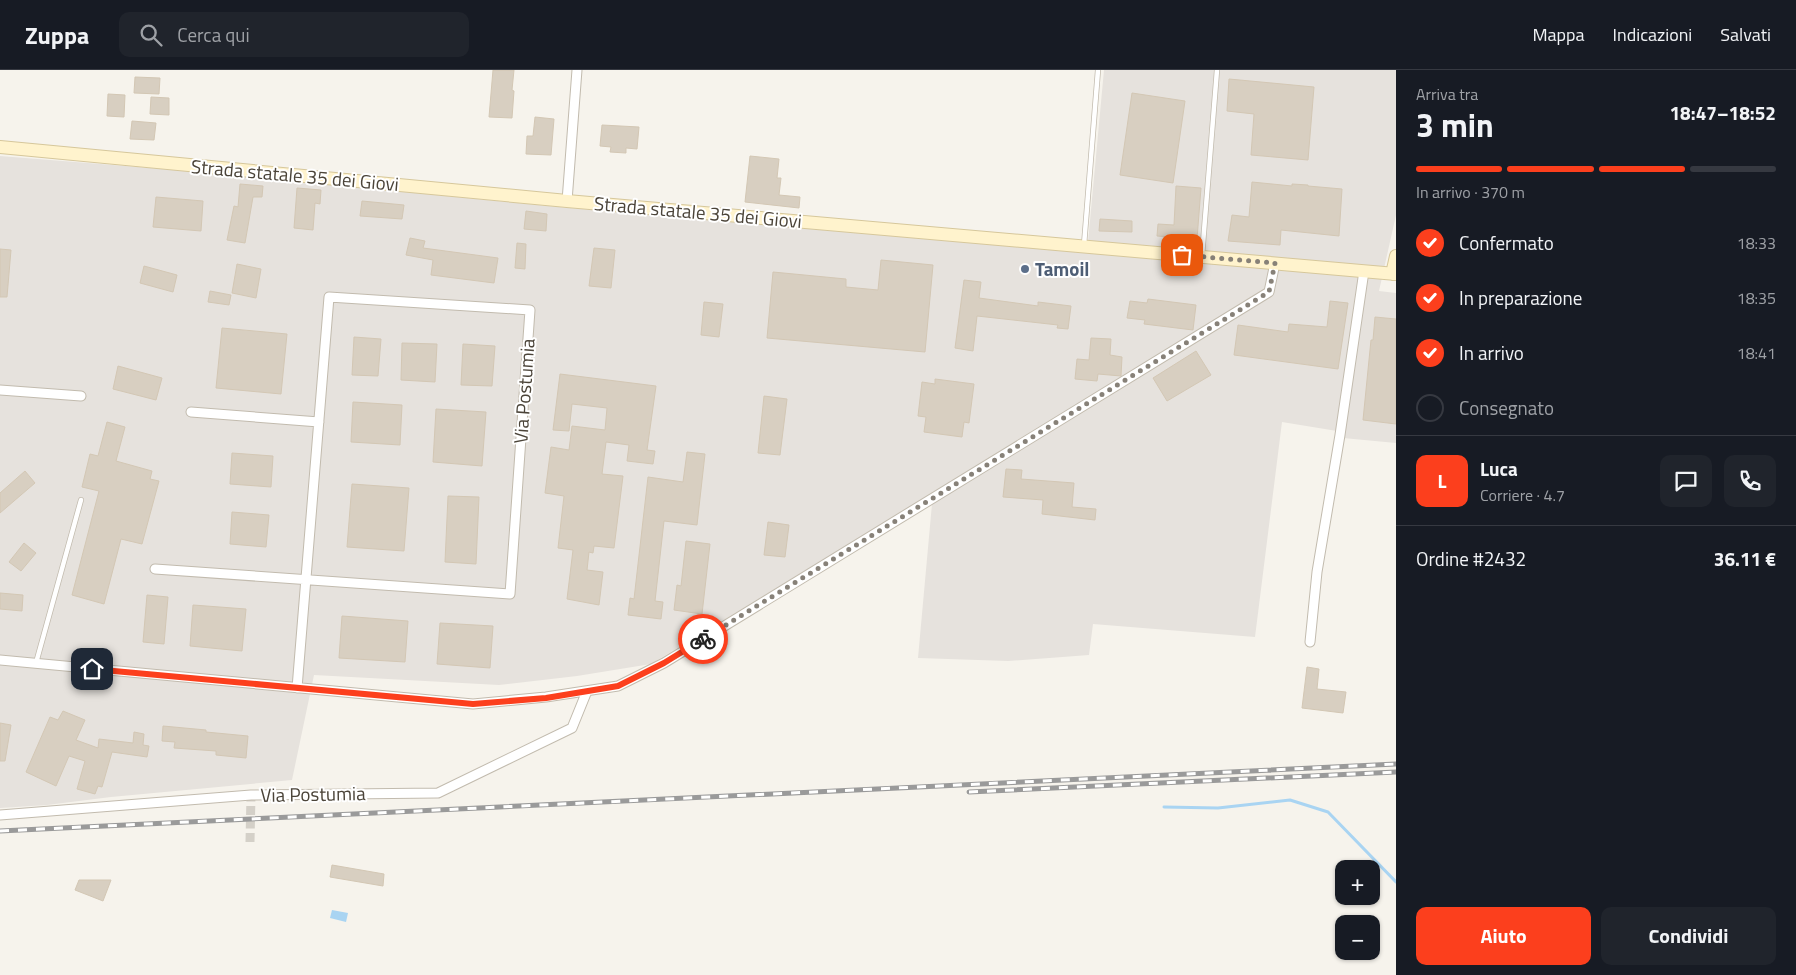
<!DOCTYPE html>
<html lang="it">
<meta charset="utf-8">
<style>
body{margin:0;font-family:"Titillium Web",sans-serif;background:#20242c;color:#f1f3f6;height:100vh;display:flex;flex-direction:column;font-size:19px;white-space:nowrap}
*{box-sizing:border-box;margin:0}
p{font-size:16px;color:#9ea1a6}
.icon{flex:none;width:28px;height:28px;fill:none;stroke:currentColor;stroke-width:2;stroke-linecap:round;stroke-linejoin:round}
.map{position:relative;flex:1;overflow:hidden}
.side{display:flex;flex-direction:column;background:#171b24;width:400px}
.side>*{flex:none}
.buttons{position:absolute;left:1335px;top:790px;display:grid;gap:10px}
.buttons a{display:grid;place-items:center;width:45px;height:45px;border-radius:10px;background:#171b24;box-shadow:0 1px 4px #0004;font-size:25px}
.pin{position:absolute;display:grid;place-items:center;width:42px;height:42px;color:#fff;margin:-21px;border-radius:10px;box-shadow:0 2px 8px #0006}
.courier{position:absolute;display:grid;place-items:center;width:50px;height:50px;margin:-25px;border:4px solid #fc3f1d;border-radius:50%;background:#fff;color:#222;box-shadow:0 1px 6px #0007}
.overview em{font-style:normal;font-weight:700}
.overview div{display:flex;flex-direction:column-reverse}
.overview{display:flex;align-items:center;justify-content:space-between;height:85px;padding:0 20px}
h1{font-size:32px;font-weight:700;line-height:38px}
.bar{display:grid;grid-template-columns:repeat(4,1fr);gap:8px 5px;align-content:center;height:60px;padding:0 20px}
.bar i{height:6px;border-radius:4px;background:#363941}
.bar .on{background:#fc3f1d}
.bar p{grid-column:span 4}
.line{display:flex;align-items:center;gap:12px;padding:0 20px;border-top:1px solid #363941}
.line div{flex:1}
.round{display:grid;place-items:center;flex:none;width:52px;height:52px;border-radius:10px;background:#20242c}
ol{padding:0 20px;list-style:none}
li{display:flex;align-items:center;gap:15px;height:55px}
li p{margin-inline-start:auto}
li .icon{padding:5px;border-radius:50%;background:#fc3f1d;color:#fff;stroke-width:4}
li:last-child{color:#9ea1a6}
li i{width:28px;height:28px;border:2px solid #363941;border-radius:50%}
.button{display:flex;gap:10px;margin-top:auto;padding:10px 20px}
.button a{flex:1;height:58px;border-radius:10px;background:#fc3f1d;color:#fff;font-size:20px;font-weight:700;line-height:58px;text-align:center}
.button a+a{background:#20242c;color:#f1f3f6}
header{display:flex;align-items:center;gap:30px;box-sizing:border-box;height:70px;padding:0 25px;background:#171b24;border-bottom:1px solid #363941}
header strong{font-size:24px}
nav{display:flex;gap:28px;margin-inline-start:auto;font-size:18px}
.search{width:350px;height:45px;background:#20242c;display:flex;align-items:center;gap:12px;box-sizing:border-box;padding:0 18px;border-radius:10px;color:#9ea1a6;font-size:19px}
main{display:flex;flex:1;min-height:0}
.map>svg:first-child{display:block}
.industrial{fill:#e6e2dd}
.water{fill:#a9d4f2}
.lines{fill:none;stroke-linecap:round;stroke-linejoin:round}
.stream{stroke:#a9d4f2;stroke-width:3}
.building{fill:#d8cfc1;stroke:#d3c7b4}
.minor-tunnel{stroke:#d4d0c8;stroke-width:9;stroke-dasharray:9 4.5;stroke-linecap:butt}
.service-casing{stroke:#c2bbae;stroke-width:6}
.minor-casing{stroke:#c2bbae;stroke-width:11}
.secondary-casing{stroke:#d6c79b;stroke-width:14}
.service{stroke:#fff;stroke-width:4.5}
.minor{stroke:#fff;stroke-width:9}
.secondary{stroke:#fff3cd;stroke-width:12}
.rail-casing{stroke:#9a9a9a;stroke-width:5}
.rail{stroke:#fff;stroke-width:3;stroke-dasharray:9;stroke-linecap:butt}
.done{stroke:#878178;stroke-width:5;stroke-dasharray:0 9}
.route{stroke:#fc3f1d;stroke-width:6}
.service-dot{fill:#5c6f8a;stroke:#fff;stroke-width:2}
.labels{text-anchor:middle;stroke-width:4;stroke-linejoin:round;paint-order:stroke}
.street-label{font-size:19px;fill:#4b4439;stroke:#fff}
.service-label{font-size:19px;font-weight:bold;fill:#4e5e75;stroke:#fff;text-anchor:start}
</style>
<header>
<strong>Zuppa</strong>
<div class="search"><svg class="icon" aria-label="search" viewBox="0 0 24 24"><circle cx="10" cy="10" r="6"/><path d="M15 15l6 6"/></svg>Cerca qui</div>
<nav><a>Mappa</a><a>Indicazioni</a><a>Salvati</a></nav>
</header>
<main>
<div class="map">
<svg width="1396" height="905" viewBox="0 0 1396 905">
<rect width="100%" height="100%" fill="#f6f3ec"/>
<path class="industrial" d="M1104,0H1396V145L1379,221L1396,223V373L1343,368V362L1282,352L1255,567L1093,554L1089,585L1008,591L918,588L933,423L651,594L577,606L499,615L314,605L292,710L111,727L47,735L0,738V86L213,103L559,137L1087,183Z"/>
<path class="water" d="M332,840L348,843L346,852L330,848Z"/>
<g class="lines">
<path class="stream" d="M1164,737L1218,738L1290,730L1328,742L1396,812"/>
</g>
<path class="building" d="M493,0H514L512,20L514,21L512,48L489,47Z
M135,7L160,8L159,24L134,23Z
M1229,9L1314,17L1308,90L1251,85L1254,44L1227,41Z
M1132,23L1185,31L1173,113L1120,105Z
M108,24L125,25L124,47L107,46Z
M151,27L169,28V45L150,44Z
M535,47L554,49L551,85L526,84L527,66H533Z
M132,51L156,53L154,70L130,69Z
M602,55L639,57L637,79L626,78V83L610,82L611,77L600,76Z
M750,86L779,89L777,108H781L779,125L800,127L799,138L745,132Z
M1252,112L1292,116V114L1308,115V116L1342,119L1339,166L1281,160L1280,175L1228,171L1232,145L1249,147Z
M240,114L263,116L262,127H253L245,173L227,170L234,136L238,137Z
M1176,116L1201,118L1197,169L1157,166L1158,154L1174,155Z
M297,118L321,120L320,134L315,133L313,160L294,158Z
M156,127L203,131L201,161L153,157Z
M362,131L404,135L402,149L360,146Z
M526,141L547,144L546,161L524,159Z
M1100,149L1132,151V162L1099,161Z
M410,168L425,171L423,178L498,188L494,213L431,205L433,190L406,185Z
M517,173L526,174L525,199L515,198Z
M594,178L615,180L611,218L589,216Z
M0,179L11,180L7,227H0Z
M881,190L933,195L925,282L767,268L773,202L846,209V217L878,220Z
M237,194L261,199L256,228L232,223Z
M144,196L177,205L173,222L140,213Z
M964,210L981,212L979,228L1038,236V232L1071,236L1068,259L1057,258L1058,255L977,246L973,281L955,278Z
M210,221L231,225L229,235L208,232Z
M1148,229L1196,235L1193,260L1144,254L1145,250L1127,248L1130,231L1147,233Z
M1330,231L1348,233L1338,299L1234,285L1238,255L1288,262L1289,254L1327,257Z
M704,232L723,234L719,267L701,265Z
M1375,247L1396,249V354L1363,350L1371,270H1373Z
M222,258L287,264L281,324L216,318Z
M354,267L381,269L378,306L352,305Z
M1091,268L1111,269L1110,285L1122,287L1121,306L1098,304L1097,311L1075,309L1077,289L1089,290Z
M402,273L437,274L435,312L401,310Z
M463,274L495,276L492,316L461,315Z
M1196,281L1211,305L1167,331L1153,308Z
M118,296L162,308L156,330L113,319Z
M560,304L656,316L647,380L655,381L653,394L627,391L629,375L606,372L602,404L623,406L614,478L594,476L593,483L589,482L587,500L603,502L599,535L567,529L573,480L558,478L564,426L545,423L551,377L569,380L572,356L605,360L607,338L572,334L569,361L553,360Z
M935,309L974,314L969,353L964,352L962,367L924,362L926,347L918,346L922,312L935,314Z
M764,326L787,329L780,385L758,383Z
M353,332L402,335L400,375L351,372Z
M436,339L486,342L482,396L433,392Z
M107,352L125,357L116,391L152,401L150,409L159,411L142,474L121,469L104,534L72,525L99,421L82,417L90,384L98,386Z
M687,382L705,384L697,455L664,451L655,531L663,532L661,549L628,545L630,528L634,529L648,407L683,412Z
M232,383L273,386L271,417L230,414Z
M1006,399L1022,400L1021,409L1074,413L1072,437L1096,439L1095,450L1042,444L1043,430L1003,427Z
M25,401L35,413L0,443V423Z
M352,414L409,418L404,481L347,477Z
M448,426L479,427L476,494L445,492Z
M232,442L269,445L266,477L230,474Z
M768,452L789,455L785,487L764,485Z
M686,471L710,474L702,544L674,540L677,515L681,516Z
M24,473L36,483L21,501L9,492Z
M0,523L23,525L22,541L0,539Z
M147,525L168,527L164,574L143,572Z
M193,535L246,539L242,581L190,576Z
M342,546L408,551L405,592L339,588Z
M440,553L493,556L490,598L437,594Z
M1307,597L1319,599L1317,619L1346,622L1343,643L1302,638Z
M63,641L85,650L76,670L98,678L99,669L133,673L134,662L144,664L143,675L149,676L147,687L112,682L102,717L98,716L95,724L77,719L85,691L69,686L56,716L26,702L50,647L58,650Z
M0,653L11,655L5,691H0Z
M163,656L206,660V662L248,666L246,688L216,685V681L174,678L175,672L162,671Z
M332,795L384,804L383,816L330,807Z
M79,810H111L103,831L75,820Z"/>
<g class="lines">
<path class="minor-tunnel" d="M250,772L251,725"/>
<defs>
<path id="service" d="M1084,175L1098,0
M1202,186L1217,0
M36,593L81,430"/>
<path id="minor" d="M567,131L577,0
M0,320L81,326
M191,342L319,352
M155,499L510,524L530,240L329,227L297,618
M1310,572L1317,502L1340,365L1364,201
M0,590L473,634L546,627L618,616L664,593L1269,222L1275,193
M0,745L251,725L438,723L572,658L587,621"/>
<path id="secondary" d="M0,77L567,131L1396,204
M1392,204L1396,186"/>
</defs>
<use href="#service" class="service-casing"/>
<use href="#minor" class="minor-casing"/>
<use href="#secondary" class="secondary-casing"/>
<use href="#service" class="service"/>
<use href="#minor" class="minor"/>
<use href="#secondary" class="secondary"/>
<defs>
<path id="rail" d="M969,722L1396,702
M0,761L1396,694"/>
</defs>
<use href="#rail" class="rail-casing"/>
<use href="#rail" class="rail"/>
</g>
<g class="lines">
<path class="done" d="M703,569L1269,222L1275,193L1182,185"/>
<path class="route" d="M92,599L473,634L546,628L618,616L664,593L703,569"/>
</g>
<circle class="service-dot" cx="1025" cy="199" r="5"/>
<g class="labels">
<g class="street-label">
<text transform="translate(295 105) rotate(5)" y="7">Strada statale 35 dei Giovi</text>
<text transform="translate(698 142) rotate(5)" y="7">Strada statale 35 dei Giovi</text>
<text transform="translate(524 321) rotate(-86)" y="7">Via Postumia</text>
<text transform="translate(313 724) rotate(-1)" y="7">Via Postumia</text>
</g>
<g class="service-label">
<text x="1035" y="206">Tamoil</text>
</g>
</g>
</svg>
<div class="buttons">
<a>+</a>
<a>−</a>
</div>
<div class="pin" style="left:1182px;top:185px;background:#ea580c"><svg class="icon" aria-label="bag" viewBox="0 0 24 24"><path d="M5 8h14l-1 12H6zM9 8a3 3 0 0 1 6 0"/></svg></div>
<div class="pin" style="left:92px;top:599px;background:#1f2937"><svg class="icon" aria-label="home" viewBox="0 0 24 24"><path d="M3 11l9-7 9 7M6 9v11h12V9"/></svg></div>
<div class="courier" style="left:703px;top:569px"><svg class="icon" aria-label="bike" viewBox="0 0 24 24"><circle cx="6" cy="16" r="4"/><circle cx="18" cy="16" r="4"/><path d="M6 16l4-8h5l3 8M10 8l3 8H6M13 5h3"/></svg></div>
</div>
<section class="side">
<div class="overview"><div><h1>3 min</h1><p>Arriva tra</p></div><em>18:47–18:52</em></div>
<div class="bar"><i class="on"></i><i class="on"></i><i class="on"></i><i></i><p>In arrivo · 370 m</p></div>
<ol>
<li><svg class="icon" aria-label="check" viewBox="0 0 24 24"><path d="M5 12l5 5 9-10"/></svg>Confermato<p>18:33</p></li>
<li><svg class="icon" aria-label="check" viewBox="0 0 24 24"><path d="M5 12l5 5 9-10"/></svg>In preparazione<p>18:35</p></li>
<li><svg class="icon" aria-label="check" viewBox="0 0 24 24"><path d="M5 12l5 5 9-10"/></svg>In arrivo<p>18:41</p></li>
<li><i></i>Consegnato</li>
</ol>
<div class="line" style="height:90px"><b class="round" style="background:#fc3f1d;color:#fff">L</b><div><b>Luca</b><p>Corriere · 4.7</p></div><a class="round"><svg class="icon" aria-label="chat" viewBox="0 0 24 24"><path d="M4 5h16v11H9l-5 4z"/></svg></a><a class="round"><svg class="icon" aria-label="phone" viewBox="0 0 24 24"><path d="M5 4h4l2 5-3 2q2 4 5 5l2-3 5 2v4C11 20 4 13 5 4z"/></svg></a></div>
<div class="line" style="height:65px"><div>Ordine #2432</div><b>36.11 €</b></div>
<div class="button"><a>Aiuto</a><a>Condividi</a></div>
</section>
</main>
